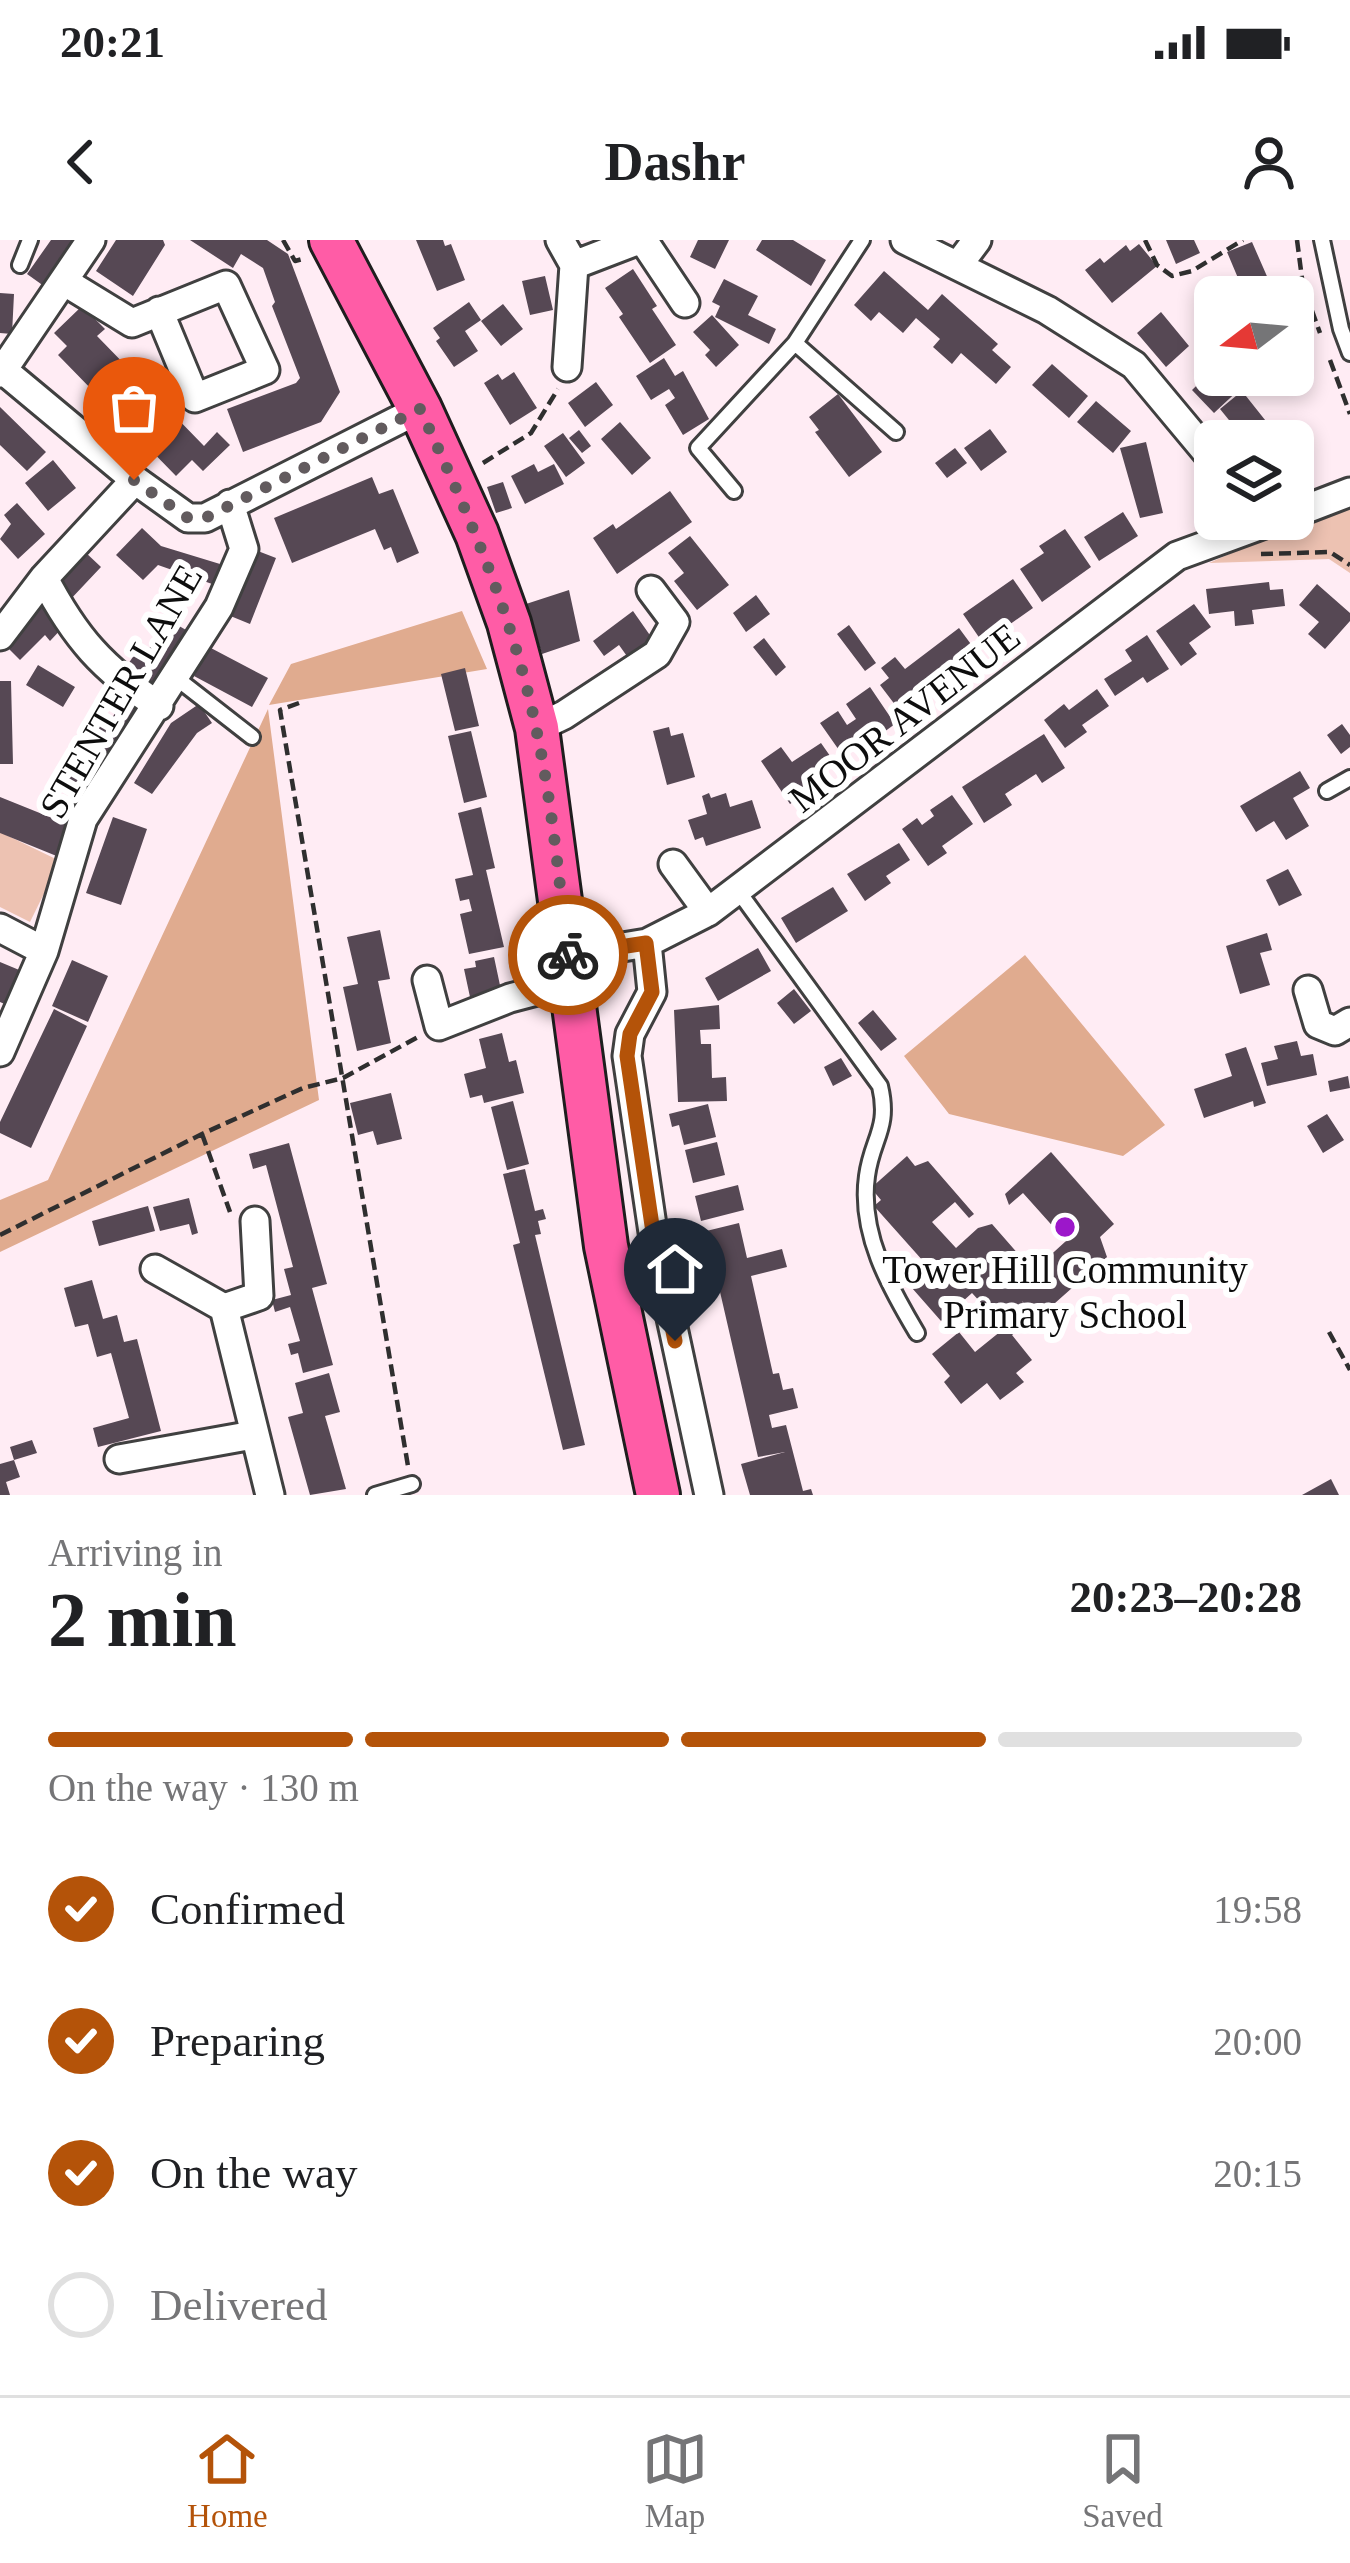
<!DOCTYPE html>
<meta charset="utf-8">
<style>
body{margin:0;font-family:"Times New Roman",serif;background:#f6f6f6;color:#202124;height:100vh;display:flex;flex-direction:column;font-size:45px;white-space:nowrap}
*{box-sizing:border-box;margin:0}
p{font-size:39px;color:#757577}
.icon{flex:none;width:66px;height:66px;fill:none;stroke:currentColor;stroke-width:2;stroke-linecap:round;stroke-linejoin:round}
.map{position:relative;height:1255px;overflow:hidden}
.side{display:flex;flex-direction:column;background:#fff;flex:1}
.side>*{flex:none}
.needle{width:78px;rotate:254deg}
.tools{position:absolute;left:1194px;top:36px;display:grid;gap:24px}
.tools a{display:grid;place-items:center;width:120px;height:120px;border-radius:18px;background:#fff;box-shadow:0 6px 18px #0003;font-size:60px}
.pin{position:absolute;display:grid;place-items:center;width:102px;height:102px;color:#fff;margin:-123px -51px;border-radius:50% 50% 50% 0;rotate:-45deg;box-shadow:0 0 12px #0007}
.pin .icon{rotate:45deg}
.courier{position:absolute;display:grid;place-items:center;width:120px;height:120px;margin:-60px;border:9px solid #b45309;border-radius:50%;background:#fff;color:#222;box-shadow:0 3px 15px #0007}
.head em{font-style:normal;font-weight:800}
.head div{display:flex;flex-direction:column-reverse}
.head{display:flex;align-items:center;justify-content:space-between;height:204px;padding:0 48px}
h1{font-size:78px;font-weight:800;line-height:90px}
.bar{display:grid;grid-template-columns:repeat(4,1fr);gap:18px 12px;align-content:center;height:144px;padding:0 48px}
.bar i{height:15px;border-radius:9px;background:#e0e0e0}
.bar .active{background:#b45309}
.bar p{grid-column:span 4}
ol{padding:0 48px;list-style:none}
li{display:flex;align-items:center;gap:36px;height:132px}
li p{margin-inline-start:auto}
li .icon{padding:12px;border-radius:50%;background:#b45309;color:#fff;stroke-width:4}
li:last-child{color:#757577}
li i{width:66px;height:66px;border:6px solid #e0e0e0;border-radius:50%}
.status{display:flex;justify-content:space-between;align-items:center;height:84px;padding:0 60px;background:#fff;direction:ltr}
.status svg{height:33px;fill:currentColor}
header{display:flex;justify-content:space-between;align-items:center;height:156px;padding:0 48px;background:#fff;font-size:54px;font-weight:800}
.tabs{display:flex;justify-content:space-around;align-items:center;height:168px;border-top:3px solid #e0e0e0;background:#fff;font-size:33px;color:#757577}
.tabs a{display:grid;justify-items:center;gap:6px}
.tabs .active{color:#b45309}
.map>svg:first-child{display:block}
.green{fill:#edc2b2}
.forest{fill:#e0ab8f}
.building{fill:#564854}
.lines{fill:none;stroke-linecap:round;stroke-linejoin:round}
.lane-casing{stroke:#404040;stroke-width:20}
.street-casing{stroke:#404040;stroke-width:33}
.primary-casing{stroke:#1e1e1e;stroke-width:48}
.path{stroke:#2f2f2f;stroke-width:4.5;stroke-dasharray:12 6;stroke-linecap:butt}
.lane{stroke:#fff;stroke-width:14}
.street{stroke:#fff;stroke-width:27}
.primary{stroke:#ff5ca6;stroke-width:42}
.done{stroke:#625b5e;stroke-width:12;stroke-dasharray:0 21.6}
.route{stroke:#b45309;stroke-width:15}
.poi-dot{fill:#9c17ca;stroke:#fff;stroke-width:4.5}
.labels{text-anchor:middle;stroke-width:12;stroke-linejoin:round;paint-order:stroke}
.street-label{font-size:39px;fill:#0d0d0d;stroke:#fff}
.poi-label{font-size:39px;fill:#0d0d0d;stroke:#fff}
</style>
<div class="status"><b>20:21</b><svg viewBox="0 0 49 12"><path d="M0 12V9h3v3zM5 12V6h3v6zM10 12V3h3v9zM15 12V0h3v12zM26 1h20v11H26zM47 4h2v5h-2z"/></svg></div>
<header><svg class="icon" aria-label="back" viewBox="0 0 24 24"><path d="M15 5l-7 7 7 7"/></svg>Dashr<svg class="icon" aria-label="person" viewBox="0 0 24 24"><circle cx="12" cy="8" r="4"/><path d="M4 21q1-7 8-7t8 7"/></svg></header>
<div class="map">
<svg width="1350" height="1255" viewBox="0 0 1350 1255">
<rect width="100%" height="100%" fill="#ffecf4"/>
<path class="green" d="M1350,261V333L1329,319L1209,323Z
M0,592L60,621L30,682L0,667Z"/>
<path class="forest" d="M462,371L487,429L269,465L291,424Z
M268,469L319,860L0,1012V960L48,940Z
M1025,715L1165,885L1123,916L949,874L904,816Z"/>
<path class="building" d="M51,0H83L48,49L27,34Z
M116,0H163L165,5L133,56L96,31Z
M190,0H267L288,14L340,152L321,182L243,212L227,169L296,143L300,138L272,66L275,62L263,28L241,14L233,28Z
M416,0H443L445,6L451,4L465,40L437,51Z
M698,0H729L715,29L690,17Z
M762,0H793L826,20L811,46L756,10Z
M1166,0H1194L1200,13L1176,24Z
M1252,2L1276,57H1246L1227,12Z
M1139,4L1157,26L1112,63L1085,30L1100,18L1104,23L1126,5L1130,11Z
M633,29L657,66L652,69L676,105L650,123L619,77L623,74L605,48Z
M884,31L928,70L942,54L998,104L992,110L1011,127L996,144L961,113L952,124L933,107L940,99L916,78L903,93L879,72L871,81L854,65Z
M545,36L553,70L530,75L522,41Z
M724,39L758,56L748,75L776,89L769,104L715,77L720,66L712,62Z
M0,53L14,54L12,94L0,93Z
M469,62L481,80L465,91L478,111L454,127L436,101L440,98L433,88Z
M503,64L523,89L501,106L481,81Z
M82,66L105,89L97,96L204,206L217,192L230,205L203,231L192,220L176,236L58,115L67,106L54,93Z
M1161,72L1189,106L1166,127L1137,93Z
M712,75L739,105L716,127L705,115L710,110L693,92Z
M1293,99L1304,126L1293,131Z
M664,118L675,136L683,131L709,179L683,195L665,165L675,158L669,149L651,160L636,136Z
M1052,124L1088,156L1069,178L1032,145Z
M1215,128V135H1235L1244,145L1214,173L1192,150Z
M514,132L537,168L510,185L484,143L498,134L502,140Z
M596,142L613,165L585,187L568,163Z
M1242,151L1277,195L1270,201H1246L1220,169Z
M838,154L882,212L849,237L815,192L819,190L809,177Z
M1096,161L1131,191L1113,213L1077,182Z
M0,167L46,212L27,231L0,205Z
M620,182L651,218L632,235L601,199Z
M990,189L1007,212L981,231L964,208Z
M579,190L591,206L582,213L569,198Z
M563,193L585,223L566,237L544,206Z
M1146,202L1163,273L1140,278L1120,208Z
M955,208L967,223L947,238L935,223Z
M53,220L76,248L48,271L25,243Z
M534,224L538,232L554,224L564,244L525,264L511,236Z
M372,237L379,254L393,249L419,313L397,323L391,307L384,310L375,289L292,323L274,278Z
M503,242L512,268L496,273L487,247Z
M670,251L692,282L617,334L593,298L613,284L616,289Z
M17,263L45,294L18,319L0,299L11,284L4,275Z
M1123,272L1138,296L1099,321L1084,297Z
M142,288L161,306L220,324L215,345L158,325L143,340L116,315Z
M1065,289L1091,327L1042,362L1020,329L1044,313L1039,306Z
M690,296L729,345L697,370L674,341L684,333L668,313Z
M253,309L276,318L250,384L228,375Z
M84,311L101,327L68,362L51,346Z
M1013,339L1033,368L1006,387L1010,393L987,409L963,374Z
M1269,342L1270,350L1283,349L1285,366L1252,370L1254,384L1235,386L1234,371L1209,374L1206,349Z
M1317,344L1350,373V381L1325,409L1308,394L1319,382L1299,365Z
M569,350L580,401L542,414L526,364Z
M756,355L770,374L746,392L733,373Z
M43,362L65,385L50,401L45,395L20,420L3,403Z
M1194,364L1211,387L1189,403L1197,414L1181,426L1156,391Z
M633,371L654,401L629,419L619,405L604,416L593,401Z
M167,379L193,394L159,450L125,429L136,412L144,417Z
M849,385L876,423L865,431L837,394Z
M959,388L976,411L899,470L880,445L889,438L881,428L895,417L905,429Z
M1147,395L1169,429L1147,443L1143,437L1115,456L1104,439L1132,421L1125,410Z
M764,398L786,427L776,436L753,407Z
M209,407L268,438L252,467L194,436Z
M38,425L75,447L63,467L26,445Z
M465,428L479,486L455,491L441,434Z
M0,441H11L13,524H0Z
M110,441L143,462L104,524L79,508L97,480L107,486L117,470L99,458Z
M870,447L895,484L873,500L869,494L841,513L820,483L838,471L847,485L856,479L846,464Z
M1097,449L1109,466L1082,485L1087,492L1065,508L1044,480L1064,464L1069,470Z
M199,464L212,483L197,493L152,554L134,543L171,483Z
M1342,484L1350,495V507L1341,514L1327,495Z
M669,487L671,496L683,493L695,537L667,545L653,491Z
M471,491L487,557L464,563L448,496Z
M1044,494L1065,528L1042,543L1036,534L1005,554L1012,565L984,583L962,547Z
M821,503L835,523L808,542L812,549L790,564L761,521L781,507L792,522Z
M72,520L91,531L81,550L61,538Z
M1300,531L1310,548L1293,558L1309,586L1286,600L1274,581L1256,592L1240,566Z
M709,553L711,558L726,553L730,567L752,560L761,588L706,606L703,597L695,600L688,580L707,574L702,556Z
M952,555L973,584L942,606L947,613L928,626L902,589L917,578L922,585L934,576L930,570Z
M0,557L72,586L59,617L0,593Z
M481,567L495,628L486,630L504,707L469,714L460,674L472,671L469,659L460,661L455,639L473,635L458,573Z
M113,577L147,589L121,665L86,653Z
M899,603L910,620L886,636L891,643L865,661L847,634Z
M1288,629L1302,655L1279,666L1266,640Z
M833,647L848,671L796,703L781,678Z
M380,690L390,739L378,741L391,803L357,811L343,747L358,744L347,697Z
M1267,693L1272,710L1260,713L1270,745L1240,754L1226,706Z
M758,708L771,731L718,761L705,738Z
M494,717L501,750L470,757L464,729L476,727L475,721Z
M72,720L108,736L88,782L52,766Z
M0,722L24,732L9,766L0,762Z
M794,749L811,771L794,784L777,763Z
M719,765L720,789L700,790L701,804H711L712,838L726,837L727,861L678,862L674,770Z
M54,769L87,786L31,908L0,893V882Z
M873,770L897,799L881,811L858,783Z
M502,793L509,822L516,820L524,853L484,863L482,855L470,858L464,834L486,828L479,799Z
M1297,801L1301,816L1313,814L1317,835L1267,846L1261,823L1278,819L1274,806Z
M1246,807L1266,863L1254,867L1253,861L1204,878L1194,849L1232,836L1225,814Z
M841,818L852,836L833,846L824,827Z
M1348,836L1350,848L1330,852L1328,841Z
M391,853L402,899L377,905L373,891L358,895L350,863Z
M513,861L529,924L507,930L491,867Z
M708,864L716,897L684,905L679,885L672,887L669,874Z
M1327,874L1344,900L1323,913L1307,886Z
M717,902L725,935L693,943L685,910Z
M289,903L327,1044L312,1048L333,1125L303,1133L298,1113L291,1115L288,1104L300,1101L290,1067L275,1072L272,1060L291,1055L284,1029L293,1027L266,925L253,929L249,914Z
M1051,912L1114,984L1100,997L1107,1017L1037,1079L1022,1061L1025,1067L1003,1087L972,1053L941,1081L912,1048L927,1035L934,1042L940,1040L874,966L881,960L871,948L907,916L915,926L928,921L974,974L969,978L955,962L932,982L956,1008L978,988L992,984L1033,1031L1066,1001L1023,953L1009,965L1005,954Z
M525,929L535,971L543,969L546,979L538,981L541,994L535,995L585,1205L563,1210L513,1005L520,1003L503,934Z
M738,945L744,970L701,981L695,956Z
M189,958L198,993L192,995L189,984L160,991L153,967Z
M148,966L155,991L99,1006L92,981Z
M739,983L747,1018L782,1009L787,1027L751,1036L773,1134L779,1133L783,1150L793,1148L798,1168L769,1175L772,1188L786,1185L803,1251L811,1249L813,1255H750L741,1224L785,1212L758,1217L712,1017L700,1020L694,994Z
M92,1040L103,1079L117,1075L124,1102L137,1099L161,1191L98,1207L93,1188L129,1178L111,1113L97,1117L88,1084L75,1087L64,1048Z
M1027,1070L1034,1078L1012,1095L1032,1120L1016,1133L1024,1142L1000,1160L987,1143L961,1164L944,1142L950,1136L932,1114L959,1092L975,1112Z
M329,1133L340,1172L325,1176L346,1249L310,1255L288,1177L303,1173L295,1143Z
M32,1200L37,1213L14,1220L20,1237L6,1242L10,1255H0V1224L14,1220L10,1207Z
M1331,1239L1339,1255H1302Z"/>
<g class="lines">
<defs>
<path id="lane" d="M1322,0L1341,89L1350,113
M20,25L30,0
M795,103L896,192
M734,251L698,208L795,103L862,0
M175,437L252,497
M1327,551L1350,538
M739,652L880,846C890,889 872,898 867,936C859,993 889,1046 917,1093
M375,1255L412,1244"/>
<path id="street" d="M560,0L574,25L567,127
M643,0L685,63
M905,0L1047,70L1134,125L1209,215L1215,229
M959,24L977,0
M574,25L639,0
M65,42L132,83L226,45L265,130L195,158L159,71
M3,130L91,0
M0,133L3,130L135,240
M1293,274L1350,252
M44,338C75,398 103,429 159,466
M0,396L44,338L135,240L188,278H205L420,169
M537,488L564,475L657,414L675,382L651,350
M673,624L708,672
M0,688L44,711
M647,703L652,752L630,794L627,816L654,999L709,1255
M568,716L647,703L708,672L1177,316L1278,279
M427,740L439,786L510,758L571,742
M1308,750L1318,784L1335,791L1350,782
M0,812L44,711L83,579L219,367L244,309L230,264
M155,1029L224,1068L270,1255
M224,1068L259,1056L255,981
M119,1219L253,1195"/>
<path id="primary" d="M331,0L420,169L477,294L509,383L537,488L606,1006L658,1255"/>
</defs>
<use href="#lane" class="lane-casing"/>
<use href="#street" class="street-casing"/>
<use href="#primary" class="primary-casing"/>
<path class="path" d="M283,0L295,21L306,18
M1145,0L1157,25L1172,36L1192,31L1243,0
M1297,0L1303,46L1320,93
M1330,120L1350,174
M483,223L531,193L558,149
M1261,314L1330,312L1350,325
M299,463L280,470L408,1226
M202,894L230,972
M0,995L202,894L303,848L343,838L418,797
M1329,1092L1350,1130"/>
<use href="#lane" class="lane"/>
<use href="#street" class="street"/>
<use href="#primary" class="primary"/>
</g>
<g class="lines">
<path class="done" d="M134,240L188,278H205L420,169C468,272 513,376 536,488C552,562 559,640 568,715"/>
<path class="route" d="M568,715L646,703L652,752L630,794L627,816L654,999L675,1101"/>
</g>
<circle class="poi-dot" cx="1065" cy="987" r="12"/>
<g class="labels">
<g class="street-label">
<text transform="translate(120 451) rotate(-60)" y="14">STENTER LANE</text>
<text transform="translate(904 477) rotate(-38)" y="14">MOOR AVENUE</text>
</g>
<g class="poi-label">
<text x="1065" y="1043">Tower Hill Community<tspan x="1065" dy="45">Primary School</tspan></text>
</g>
</g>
</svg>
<div class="tools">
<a><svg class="needle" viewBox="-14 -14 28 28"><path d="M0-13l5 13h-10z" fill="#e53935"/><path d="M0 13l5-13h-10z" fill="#757577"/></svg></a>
<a><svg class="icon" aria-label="layers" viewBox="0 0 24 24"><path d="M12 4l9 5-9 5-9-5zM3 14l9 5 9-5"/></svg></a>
</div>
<div class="pin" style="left:134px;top:240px;background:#ea580c"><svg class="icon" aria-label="bag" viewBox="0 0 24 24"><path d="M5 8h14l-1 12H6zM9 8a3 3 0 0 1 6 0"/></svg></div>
<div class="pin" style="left:675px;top:1101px;background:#1f2937"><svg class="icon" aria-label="home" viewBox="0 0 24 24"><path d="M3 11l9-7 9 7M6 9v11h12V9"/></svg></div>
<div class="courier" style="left:568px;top:715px"><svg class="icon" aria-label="bike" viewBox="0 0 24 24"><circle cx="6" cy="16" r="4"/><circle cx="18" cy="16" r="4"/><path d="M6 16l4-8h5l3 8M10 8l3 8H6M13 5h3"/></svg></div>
</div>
<section class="side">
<div class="head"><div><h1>2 min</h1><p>Arriving in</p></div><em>20:23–20:28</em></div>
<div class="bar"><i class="active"></i><i class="active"></i><i class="active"></i><i></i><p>On the way · 130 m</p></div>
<ol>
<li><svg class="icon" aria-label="check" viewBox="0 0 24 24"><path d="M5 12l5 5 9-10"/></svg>Confirmed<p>19:58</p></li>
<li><svg class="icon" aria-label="check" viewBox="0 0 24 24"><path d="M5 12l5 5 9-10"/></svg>Preparing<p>20:00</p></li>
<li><svg class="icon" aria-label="check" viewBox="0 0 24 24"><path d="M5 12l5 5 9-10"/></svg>On the way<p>20:15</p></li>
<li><i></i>Delivered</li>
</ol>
</section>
<nav class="tabs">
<a class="active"><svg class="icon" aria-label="home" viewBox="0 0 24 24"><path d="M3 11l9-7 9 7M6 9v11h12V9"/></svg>Home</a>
<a><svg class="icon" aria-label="map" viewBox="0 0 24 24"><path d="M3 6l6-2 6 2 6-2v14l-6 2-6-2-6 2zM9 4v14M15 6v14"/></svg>Map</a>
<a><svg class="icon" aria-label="saved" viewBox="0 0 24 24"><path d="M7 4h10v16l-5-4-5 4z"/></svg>Saved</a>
</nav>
